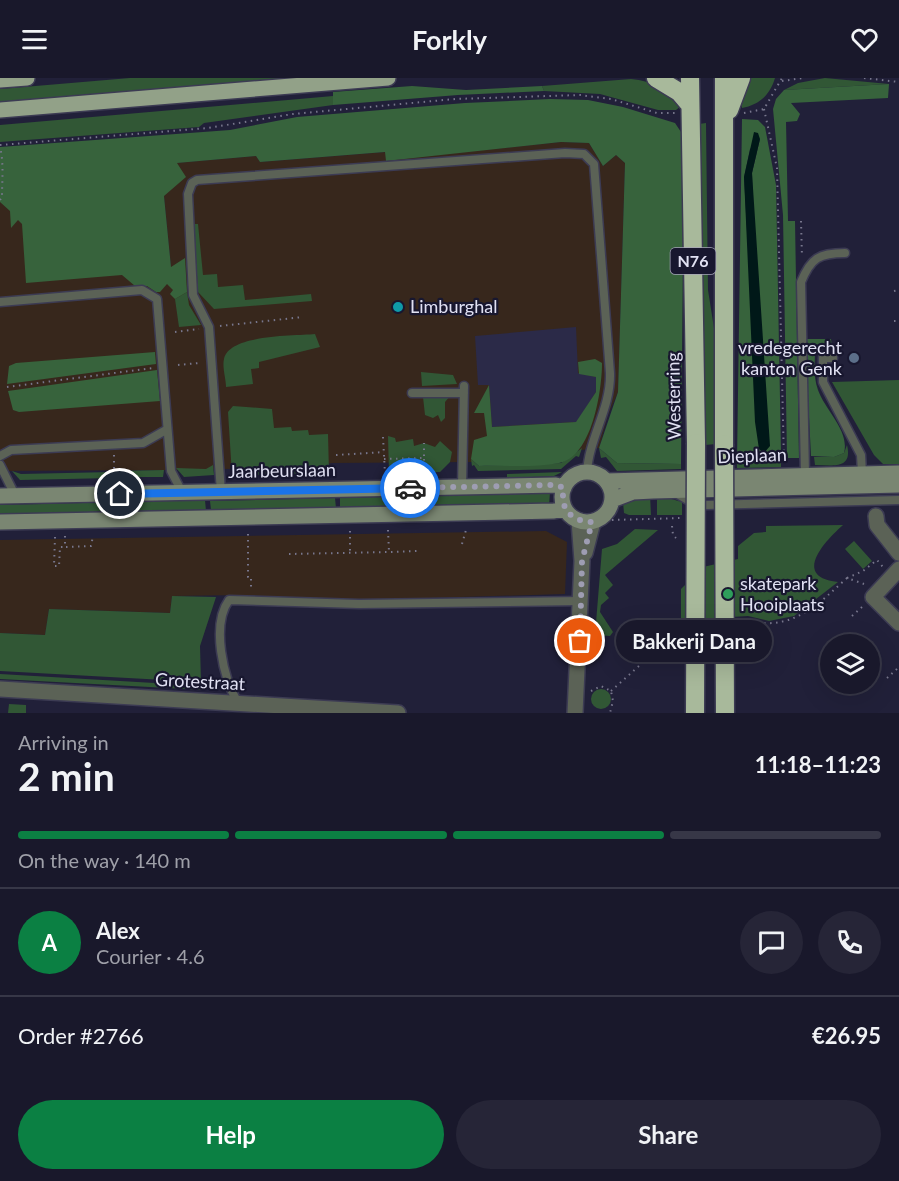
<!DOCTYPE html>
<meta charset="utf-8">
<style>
body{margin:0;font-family:Lato,sans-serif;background:#262537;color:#f1f3f6;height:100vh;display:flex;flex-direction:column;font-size:22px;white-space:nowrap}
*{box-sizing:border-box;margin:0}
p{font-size:20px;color:#9fa0a9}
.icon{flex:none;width:33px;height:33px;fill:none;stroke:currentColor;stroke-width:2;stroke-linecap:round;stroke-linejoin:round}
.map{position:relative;height:635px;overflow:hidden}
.side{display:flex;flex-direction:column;background:#19182b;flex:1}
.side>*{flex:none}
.controls{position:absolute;left:820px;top:556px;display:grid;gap:12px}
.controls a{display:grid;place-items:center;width:60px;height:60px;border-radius:50%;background:#19182b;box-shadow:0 6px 24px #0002,0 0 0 2px #373747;font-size:30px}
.pin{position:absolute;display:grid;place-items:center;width:51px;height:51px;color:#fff;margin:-26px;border:3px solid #fff;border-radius:50%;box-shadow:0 2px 6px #0007}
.courier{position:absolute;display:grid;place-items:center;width:60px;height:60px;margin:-30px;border:4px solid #1a73e8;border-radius:50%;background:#fff;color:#222;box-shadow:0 2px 8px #0007}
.bubble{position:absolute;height:42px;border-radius:21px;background:#19182b;box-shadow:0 6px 24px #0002,0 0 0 2px #373747;font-size:20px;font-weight:700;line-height:42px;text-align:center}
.headline em{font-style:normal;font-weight:700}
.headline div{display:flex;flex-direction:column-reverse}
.headline{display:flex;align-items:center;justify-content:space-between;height:102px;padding:0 18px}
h1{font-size:39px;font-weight:700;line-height:45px}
.bar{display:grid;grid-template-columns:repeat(4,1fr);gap:9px 6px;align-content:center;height:72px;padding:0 18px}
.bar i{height:8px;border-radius:4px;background:#373747}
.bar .selected{background:#0b8043}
.bar p{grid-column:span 4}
.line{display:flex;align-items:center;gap:15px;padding:0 18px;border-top:2px solid #373747}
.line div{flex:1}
.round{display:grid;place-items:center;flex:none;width:63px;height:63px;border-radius:32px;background:#262537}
.cta{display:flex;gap:12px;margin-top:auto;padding:12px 18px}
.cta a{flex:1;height:69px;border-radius:36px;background:#0b8043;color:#fff;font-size:24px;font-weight:700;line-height:69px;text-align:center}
.cta a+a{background:#262537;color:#f1f3f6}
header{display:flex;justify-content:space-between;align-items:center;height:78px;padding:0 18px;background:#19182b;font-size:27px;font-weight:700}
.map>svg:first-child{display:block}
.commercial{fill:#37271c}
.built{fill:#2b2a48}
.green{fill:#315735}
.forest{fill:#37633c;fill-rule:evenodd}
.water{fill:#001818}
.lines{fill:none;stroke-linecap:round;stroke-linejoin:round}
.lane-casing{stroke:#3c3b53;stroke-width:11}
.street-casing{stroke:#3c3b53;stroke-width:18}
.secondary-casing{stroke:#3c3b53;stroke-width:18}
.primary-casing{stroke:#3c3b53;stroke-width:18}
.highway-casing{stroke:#3c3b53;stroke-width:21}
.path{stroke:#78778d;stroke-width:2;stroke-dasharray:1.5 4.5;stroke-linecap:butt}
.lane{stroke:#5b6256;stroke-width:8}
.street{stroke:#5b6256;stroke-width:15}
.secondary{stroke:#7a8672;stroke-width:15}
.primary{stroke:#92a188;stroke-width:15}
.highway{stroke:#a8b99b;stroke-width:18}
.highway-bridge-casing{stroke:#3c3b53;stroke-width:21;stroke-linecap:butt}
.highway-bridge{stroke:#a8b99b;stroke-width:18}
.done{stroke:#9e9db2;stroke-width:6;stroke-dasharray:0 10.8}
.route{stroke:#1a73e8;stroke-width:8}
.culture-dot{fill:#0f9aa8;stroke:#18172f;stroke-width:2}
.service-dot{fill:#5c6f8a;stroke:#18172f;stroke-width:2}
.leisure-dot{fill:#2e9e5b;stroke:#18172f;stroke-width:2}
.labels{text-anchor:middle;stroke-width:4.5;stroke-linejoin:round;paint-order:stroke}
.shield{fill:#18172f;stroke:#a5a4b8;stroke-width:1.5}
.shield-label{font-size:16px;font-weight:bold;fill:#e1e1f3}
.poi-label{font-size:18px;fill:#e1e1f3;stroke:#18172f;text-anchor:start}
.street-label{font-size:18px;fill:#e1e1f3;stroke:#18172f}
</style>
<header><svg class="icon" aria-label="menu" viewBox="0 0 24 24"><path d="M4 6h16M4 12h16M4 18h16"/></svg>Forkly<svg class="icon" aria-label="heart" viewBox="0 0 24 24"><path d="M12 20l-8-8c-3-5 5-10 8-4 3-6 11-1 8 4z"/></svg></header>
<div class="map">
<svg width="899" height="635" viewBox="0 0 899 635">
<rect width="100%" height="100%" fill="#212039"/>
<path class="commercial" d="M561,64L589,65L603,88L616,77L625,85L618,314L608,337L599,370L472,384L332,385L312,389L181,392L0,393V116L171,189L164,118L176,85L256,78L260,84L386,74V82Z
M546,453L567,464L565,516L360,522L244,517L172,518L170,535L49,531L45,557L0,555V462Z"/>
<path class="built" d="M576,249L578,295L596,299V314L577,344L492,349L489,307H478L475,258Z"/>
<path class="green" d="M130,0H292L0,24V11Z
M750,0H775C770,17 759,27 742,30L741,22Z
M825,0L889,6L784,12L798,5Z
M631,1C653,3 667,12 681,28L676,32H658L600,16L544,13L542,8Z
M333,18V27L204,45L199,49L0,64V47Z
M706,45L708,212L716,263V366L705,367L699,46Z
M194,146H198L203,197L217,196L218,209L243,207L245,222L311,216L312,223L214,231L198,214Z
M187,214L189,227L201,247L179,249L175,221Z
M315,256L320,269L259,284V290L251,291L253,306L226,309C226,301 222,289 224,281C229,256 295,258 315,256Z
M421,294L453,297L457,306L422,308Z
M899,302V386H883L874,377L832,304Z
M451,317L445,324V340L441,344L438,337L433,340L425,337L423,319Z
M233,328L272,331L274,350L291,349L292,353L308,352L309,357L328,356L329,395L251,397V392L242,393V397H232L228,334Z
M388,358L395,360L396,364L413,361L414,368L424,365L435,369L440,363L452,374L450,384L440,394L389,395Z
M847,367C853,392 832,387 815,387L814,379H834L844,375Z
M582,370L579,379L576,378L561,391L478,393L474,387L472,388L471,381L479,388L561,385Z
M599,370L617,385L681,386V391L617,393L606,379L601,380Z
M781,374V389L737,390V383Z
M213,387L214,397L184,399L176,390L206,391Z
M164,392L163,399H116V393Z
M12,393L21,396L112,394V400L20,402Z
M562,394L554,398L507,400V396Z
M507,413L550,414L549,428L340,430V420L507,416Z
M650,416L651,437H629L624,435L623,424Z
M657,417L682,424V437H657Z
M335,420L336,430L211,432L210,423Z
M205,422L206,433L0,437V427Z
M843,447C825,463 791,499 838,504L794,538L769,543L748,538L681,542V511L703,489L738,481V468L754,455L766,454V448Z
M635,451L658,452L605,497L613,507L605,515L609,520L601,527L600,534L613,554L610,558L595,557L602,471L617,466Z
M854,463L872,483L863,491L845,471Z
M172,518L216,519L200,568L201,604L0,593V555L45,557L49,531L170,535Z
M0,596L206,608V612L0,601Z
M591 621a10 10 0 1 1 20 0a10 10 0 1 1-20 0Z
M9,626L26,627V635H8Z"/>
<path class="forest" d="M889,6L888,20L791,25L800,36L797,43L786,44L788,143H795L799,380H787L783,137L773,31L776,21L784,12Z
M412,8L466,12L542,8L544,13L458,17L333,27V14Z
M550,21L588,22L623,29L675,45L681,54L684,75L681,386L617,385L599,370L618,314L625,85L616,77L603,88L589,65L561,64L386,83L385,74L260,84L256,78L177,85L186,99L164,118L171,189L185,180L187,214L175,221L170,216L173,212L167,206L160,214H156L147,208H135L122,197L26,205L22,146L18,142L11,150L10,133L0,124V69L230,52L297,39L465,25Z
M742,41L758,42L765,49L776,107L781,374L737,383ZM760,61L752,95L759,371L744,99L750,71Z
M805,261H831L832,270H815C815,284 813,298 818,312C825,332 850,353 844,375L834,379L811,378Z
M155,274L156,286L7,306L9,288L16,285Z
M595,281L602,285C602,313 592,379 559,385C534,390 505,387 479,388L471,381L474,362L487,358L484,335H474L489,307L492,349L576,344L596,314V299L579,296L578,284Z
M157,292L160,323L19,334L13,332L8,313Z"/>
<path class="water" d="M754,54L758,55L760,61L752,95L770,368L764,375L759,371L755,344L744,99Z"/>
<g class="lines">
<defs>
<path id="lane" d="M0,224L142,212L157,221L171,393L182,414
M833,280H823V304L861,377L862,395
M412,315H464
M0,378L11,372L143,365L166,352
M0,387L15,417
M805,396L801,204C811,180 819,175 845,175
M462,409L464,308
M221,414L209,249L193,217L188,116L192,105L197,102L565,75L584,76L594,86L610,295C611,330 589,360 587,394
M674,414L693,425L706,427L899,422
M238,625C223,600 211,547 229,522L359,526L581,523"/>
<path id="street" d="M876,438L877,447L899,475
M585,475L593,444
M899,491L873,519L899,545
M0,611L398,635
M575,635L582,483L579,443"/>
<path id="secondary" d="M562 419a25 25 0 1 1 50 0a25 25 0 1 1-50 0Z
M606,403L899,395
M0,418L556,407L564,410
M612,422L633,414L653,413L899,407
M0,444L554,433L564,431"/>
<path id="primary" d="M0,2L27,0
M0,32L388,0"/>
<path id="highway" d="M656,0L679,14L690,27
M690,0L696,365
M724,0V366
M729,32L741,0"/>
</defs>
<use href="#lane" class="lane-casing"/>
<use href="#street" class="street-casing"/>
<use href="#secondary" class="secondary-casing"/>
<use href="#primary" class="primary-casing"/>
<use href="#highway" class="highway-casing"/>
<path class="path" d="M864,0L899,4
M782,3L803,0
M764,31L777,90L784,384
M744,35L764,31L782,0
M0,67L208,50L293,36L455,21L580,17L611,21L657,35H676
M0,122L2,119C2,103 4,85 0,69
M801,143L802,179
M894,213L899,212
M894,243H899
M220,248L303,239
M175,254L199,251
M178,287L199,285
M7,309L153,290
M383,359L385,396
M114,377V401
M336,377L384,374
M384,381L424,380V365
M424,381L425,396
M612,442L682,440
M672,448L673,457L676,460
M388,452L389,474L418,473
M350,453V474
M248,456V499H251V512
M65,458V469L91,468L93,458
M55,459L54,488H59L60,469H65
M462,466L466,452
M289,476L389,474
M847,500L863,493L877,482L883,489
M852,538L863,528
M741,541L752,544L754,554L764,568
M752,544C795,551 817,527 847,500L864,506
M887,600L899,589
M591,613L601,608L611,613L613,623L610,635
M611,613L678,553"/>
<use href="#lane" class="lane"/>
<use href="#street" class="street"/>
<use href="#secondary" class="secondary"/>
<use href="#primary" class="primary"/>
<use href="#highway" class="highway"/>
<defs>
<path id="highway-bridge" d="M724,366L725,635
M695,635L696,365"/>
</defs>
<use href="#highway-bridge" class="highway-bridge-casing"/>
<use href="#highway-bridge" class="highway-bridge"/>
</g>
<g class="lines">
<path class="done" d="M410,410L556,407L564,410C559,432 572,443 592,444L582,483L580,563"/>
<path class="route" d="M120,416L410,410"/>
</g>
<circle class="culture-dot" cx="398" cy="229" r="6"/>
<circle class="service-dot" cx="854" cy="280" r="6"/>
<circle class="leisure-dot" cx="728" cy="516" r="6"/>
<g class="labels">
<rect class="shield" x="670.5" y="170" width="45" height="26" rx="4.5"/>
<g class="shield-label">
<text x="693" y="189">N76</text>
</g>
<g class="poi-label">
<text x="410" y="235">Limburghal</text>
<text x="842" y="276" text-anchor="end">vredegerecht<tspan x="842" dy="21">kanton Genk</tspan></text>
<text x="740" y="512">skatepark<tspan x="740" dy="21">Hooiplaats</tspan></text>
</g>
<g class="street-label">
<text transform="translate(674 318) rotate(-91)" y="6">Westerring</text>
<text transform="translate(752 378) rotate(-2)" y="6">Dieplaan</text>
<text transform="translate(282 393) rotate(-1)" y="6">Jaarbeurslaan</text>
<text transform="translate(200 604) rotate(3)" y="6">Grotestraat</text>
</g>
</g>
</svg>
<div class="controls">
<a><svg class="icon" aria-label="layers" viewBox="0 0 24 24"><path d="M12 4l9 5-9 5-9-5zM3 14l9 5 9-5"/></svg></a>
</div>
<div class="pin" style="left:580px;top:563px;background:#ea580c"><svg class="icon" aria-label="bag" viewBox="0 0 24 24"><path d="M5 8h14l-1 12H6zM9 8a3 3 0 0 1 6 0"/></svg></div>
<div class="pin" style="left:120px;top:416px;background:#1f2937"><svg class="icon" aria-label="home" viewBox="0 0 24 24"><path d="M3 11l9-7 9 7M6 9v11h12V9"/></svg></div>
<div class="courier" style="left:410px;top:410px"><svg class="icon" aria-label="car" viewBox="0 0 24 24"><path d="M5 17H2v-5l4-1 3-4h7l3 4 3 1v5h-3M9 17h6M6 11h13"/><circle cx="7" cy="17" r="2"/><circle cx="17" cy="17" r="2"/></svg></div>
<div class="bubble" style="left:616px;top:542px;width:156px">Bakkerij Dana</div>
</div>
<section class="side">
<div class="headline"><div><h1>2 min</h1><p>Arriving in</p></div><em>11:18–11:23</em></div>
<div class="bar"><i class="selected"></i><i class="selected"></i><i class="selected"></i><i></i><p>On the way · 140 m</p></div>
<div class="line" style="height:108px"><b class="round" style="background:#0b8043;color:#fff">A</b><div><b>Alex</b><p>Courier · 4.6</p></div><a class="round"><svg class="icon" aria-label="chat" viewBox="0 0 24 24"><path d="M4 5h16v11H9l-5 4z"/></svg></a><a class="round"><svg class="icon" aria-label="phone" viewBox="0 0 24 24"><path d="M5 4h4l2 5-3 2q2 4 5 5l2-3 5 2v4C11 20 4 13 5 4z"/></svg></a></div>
<div class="line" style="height:78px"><div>Order #2766</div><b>€26.95</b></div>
<div class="cta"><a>Help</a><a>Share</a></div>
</section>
